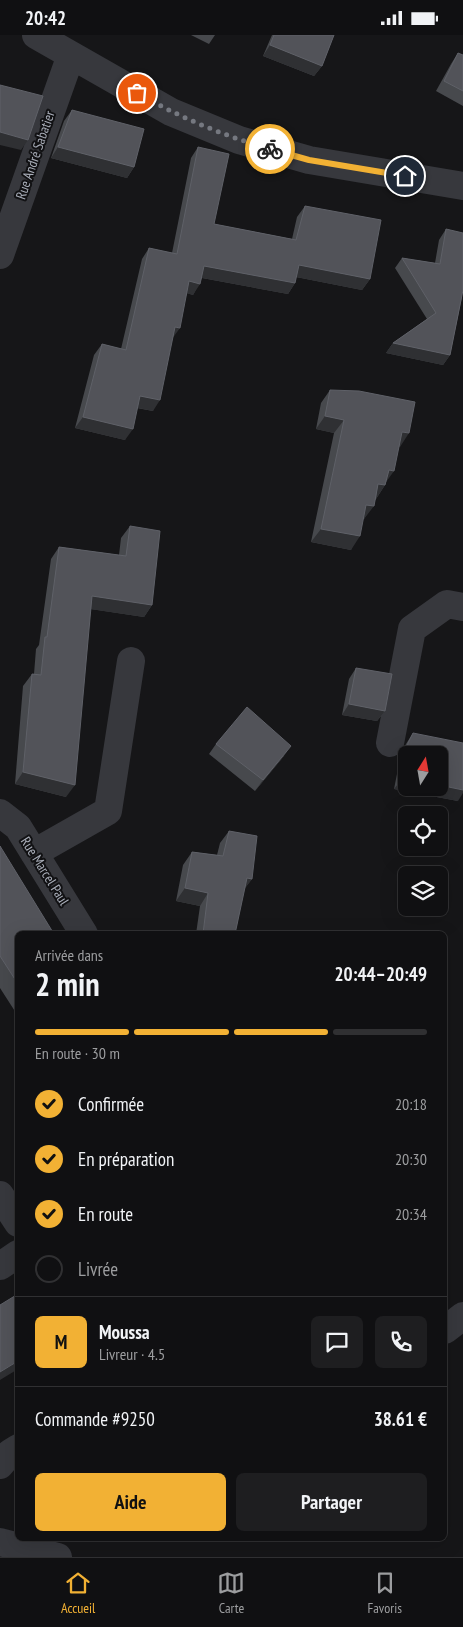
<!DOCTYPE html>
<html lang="fr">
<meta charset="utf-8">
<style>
body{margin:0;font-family:"PT Sans Narrow",sans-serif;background:#1e1e20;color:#f1f3f6;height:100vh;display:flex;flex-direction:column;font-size:19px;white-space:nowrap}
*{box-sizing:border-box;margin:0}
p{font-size:16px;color:#9c9d9f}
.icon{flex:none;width:28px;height:28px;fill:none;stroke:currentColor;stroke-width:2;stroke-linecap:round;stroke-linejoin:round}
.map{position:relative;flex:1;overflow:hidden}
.details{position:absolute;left:15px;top:896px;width:432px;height:610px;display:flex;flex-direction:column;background:#101012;border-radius:8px;box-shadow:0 5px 20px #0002,0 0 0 1px #303032}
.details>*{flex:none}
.needle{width:32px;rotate:11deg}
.buttons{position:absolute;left:398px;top:711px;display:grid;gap:10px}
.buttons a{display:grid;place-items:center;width:50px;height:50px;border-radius:8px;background:#101012;box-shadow:0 5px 20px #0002,0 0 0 1px #303032;font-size:25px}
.pin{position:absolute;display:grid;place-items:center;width:42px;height:42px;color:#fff;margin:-21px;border:2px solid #fff;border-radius:50%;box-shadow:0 1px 5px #0007}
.courier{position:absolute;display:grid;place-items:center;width:50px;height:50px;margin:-25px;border:4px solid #f2b134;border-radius:50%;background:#fff;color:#222;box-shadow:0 1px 6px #0007}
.overview em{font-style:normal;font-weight:800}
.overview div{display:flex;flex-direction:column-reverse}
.overview{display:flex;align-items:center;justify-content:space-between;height:85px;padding:0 20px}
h1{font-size:32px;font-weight:800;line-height:38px}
.bar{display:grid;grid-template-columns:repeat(4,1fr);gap:8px 5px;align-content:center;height:60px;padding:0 20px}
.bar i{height:6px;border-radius:4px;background:#303032}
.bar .active{background:#f2b134}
.bar p{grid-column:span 4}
.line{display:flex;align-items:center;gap:12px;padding:0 20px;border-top:1px solid #303032}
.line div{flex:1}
.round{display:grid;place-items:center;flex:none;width:52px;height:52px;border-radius:8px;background:#1e1e20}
ol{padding:0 20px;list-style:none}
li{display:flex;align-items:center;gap:15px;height:55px}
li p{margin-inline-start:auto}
li .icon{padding:5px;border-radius:50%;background:#f2b134;color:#111;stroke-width:4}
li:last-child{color:#9c9d9f}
li i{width:28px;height:28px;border:2px solid #303032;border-radius:50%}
.cta{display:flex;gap:10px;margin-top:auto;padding:10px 20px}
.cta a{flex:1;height:58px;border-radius:8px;background:#f2b134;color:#111;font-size:20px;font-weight:800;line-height:58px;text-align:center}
.cta a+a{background:#1e1e20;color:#f1f3f6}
.status{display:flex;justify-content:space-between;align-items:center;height:35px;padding:0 25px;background:#101012;direction:ltr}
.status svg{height:14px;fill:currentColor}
.menu{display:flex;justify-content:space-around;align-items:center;height:70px;border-top:1px solid #303032;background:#101012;font-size:14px;color:#9c9d9f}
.menu a{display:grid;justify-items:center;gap:2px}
.menu .active{color:#f2b134}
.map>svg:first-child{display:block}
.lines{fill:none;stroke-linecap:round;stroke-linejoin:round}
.street{stroke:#37383d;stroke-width:28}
.wall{fill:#47494d}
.shaded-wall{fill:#2f3033}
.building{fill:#525359;stroke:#5f6168}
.done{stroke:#757880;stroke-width:5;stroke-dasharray:0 9}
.route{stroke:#f2b134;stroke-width:6}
.labels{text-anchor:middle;stroke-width:4;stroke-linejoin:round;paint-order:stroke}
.street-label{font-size:14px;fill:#a8adb8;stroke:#111113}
</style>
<div class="status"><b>20:42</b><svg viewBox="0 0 49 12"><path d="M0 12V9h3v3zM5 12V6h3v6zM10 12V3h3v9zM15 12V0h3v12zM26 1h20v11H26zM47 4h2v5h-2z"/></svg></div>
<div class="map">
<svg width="463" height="1522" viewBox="0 0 463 1522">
<rect width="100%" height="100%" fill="#161618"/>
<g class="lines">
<path class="street" d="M36,0L171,77L239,105L309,125L463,151
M0,220L71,20
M390,708L412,594L447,569L463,572
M0,778L18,792L84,899
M34,818L108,776L131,626
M0,1160L18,1188
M0,1231L18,1219
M445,1295L463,1281
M0,1430L10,1418L18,1413
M0,1507L58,1522"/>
</g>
<path class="wall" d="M191,0H215L209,9Z
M272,0H334L322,31L314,41L263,21Z
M458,18L463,20V71L436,56L451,29Z
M72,75L134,132L127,143L51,123L64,86Z
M198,112L214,189L292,204L297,182L305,171L370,244L362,255L296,242L295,248L288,259L202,243L193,260L187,258L173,302L153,376L137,373L125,405L75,393L94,320L102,309L121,314L142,224L149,213L172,218L191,123Z
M446,194L462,262L450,320L443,330L386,318L393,308L427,284L395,233L402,223L435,228L439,205Z
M330,355L400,412L399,411L385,450L376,464L364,484H363L351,515L311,507L334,398L316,394L321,368Z
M130,491L152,570L144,582L91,574L66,762L15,749L23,651L32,639H34L36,614L39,610L51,524L59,512L119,520L121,503Z
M356,633L385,676L377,686L342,680L349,644Z
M413,698L458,766L394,754L401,719L406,709Z
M216,709L284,721L255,756L209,719Z
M229,796L252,844L244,854L235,899H196L200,871L176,866L183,830L192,817L217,820L220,808Z
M0,811L18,899V981L0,953Z"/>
<path class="shaded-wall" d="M270,10L322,31L314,41L263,21Z
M0,97L28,105L21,115L0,110Z
M58,112L134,132L127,143L51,123Z
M299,230L370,244L362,255L291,241Z
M204,231L295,248L288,259L197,242Z
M189,246L200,249L193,260L182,257Z
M175,292L180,293L172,304Z
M393,308L450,320L443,330L386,318Z
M140,361L160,365L153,376L133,372Z
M325,381L344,385L334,398L316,394Z
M83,382L133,394L125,405L75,393Z
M402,397L409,398L400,412L392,410Z
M389,435L394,436L384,450Z
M378,449L385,450L376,464Z
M366,470L374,471L364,484L357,483Z
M321,494L360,501L351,515L311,507Z
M92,561L152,570L144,582L83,573Z
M349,669L385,676L377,686L342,680Z
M291,711L284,721L255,756L263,745Z
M23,737L75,750L66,762L15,749Z
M402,744L406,745V752H439V750L463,755V758L458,766L394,754Z
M247,843L252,844L243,856Z
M185,853L208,858L200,871L176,866Z
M18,1326V1334L0,1345V1337Z"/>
<path class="building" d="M274,0H334L322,31L270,10Z
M458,18L463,20V56L444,46Z
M0,50L43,61L28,105L0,97Z
M72,75L144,94L134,132L58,112Z
M198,112L229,119L214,189L296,205L305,171L381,185L370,244L299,230L295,248L204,231L200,249L189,246L180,293L175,292L160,365L140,361L133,394L83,382L102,309L126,315L149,213L177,219Z
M446,194L463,198V255L450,320L393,308L436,278L402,223L440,229Z
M330,355L359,356L415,367L409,398L402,397L394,436L389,435L385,450L378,449L374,471L366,470L360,501L321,494L344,385L325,381Z
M130,491L160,496L152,570L92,561L75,750L23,737L32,639L41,640L45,602H47L59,512L126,521Z
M356,633L392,639L385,676L349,669Z
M247,672L291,711L263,745L216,709Z
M413,698L463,708V755L439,750V720H406L408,708Z
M406,720V745L402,744Z
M229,796L257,801L252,844L247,843L235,899H203L208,858L185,853L192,817L223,821Z
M0,811L54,899H18V949L0,921Z
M18,1259V1326L0,1337V1270Z"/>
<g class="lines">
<path class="done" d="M137,58C179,82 224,101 270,114"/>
<path class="route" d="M270,114L309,125L405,141"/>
</g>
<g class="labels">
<g class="street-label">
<text transform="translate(35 120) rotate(-71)" y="5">Rue André Sabatier</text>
<text transform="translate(45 836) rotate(58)" y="5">Rue Marcel Paul</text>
</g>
</g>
</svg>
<div class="buttons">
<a><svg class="needle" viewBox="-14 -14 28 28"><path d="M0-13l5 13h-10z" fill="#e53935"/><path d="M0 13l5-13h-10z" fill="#9c9d9f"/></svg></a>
<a><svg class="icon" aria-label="locate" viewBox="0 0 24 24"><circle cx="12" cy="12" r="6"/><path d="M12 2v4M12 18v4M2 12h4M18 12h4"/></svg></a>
<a><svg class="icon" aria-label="layers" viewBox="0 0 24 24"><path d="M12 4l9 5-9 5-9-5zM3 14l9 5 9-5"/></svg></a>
</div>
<div class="pin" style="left:137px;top:58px;background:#ea580c"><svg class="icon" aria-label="bag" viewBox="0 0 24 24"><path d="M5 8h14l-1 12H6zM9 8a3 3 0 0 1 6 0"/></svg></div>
<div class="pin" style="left:405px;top:141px;background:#1f2937"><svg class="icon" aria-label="home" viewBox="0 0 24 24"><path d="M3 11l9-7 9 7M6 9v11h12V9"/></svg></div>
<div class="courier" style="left:270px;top:114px"><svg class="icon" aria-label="bike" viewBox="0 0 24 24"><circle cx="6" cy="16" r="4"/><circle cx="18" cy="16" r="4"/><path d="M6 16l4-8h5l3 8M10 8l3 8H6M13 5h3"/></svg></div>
<section class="details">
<div class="overview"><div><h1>2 min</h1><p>Arrivée dans</p></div><em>20:44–20:49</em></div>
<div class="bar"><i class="active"></i><i class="active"></i><i class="active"></i><i></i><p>En route · 30 m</p></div>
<ol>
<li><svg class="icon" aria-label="check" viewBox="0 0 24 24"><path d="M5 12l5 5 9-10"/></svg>Confirmée<p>20:18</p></li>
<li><svg class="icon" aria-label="check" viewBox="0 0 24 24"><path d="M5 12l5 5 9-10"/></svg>En préparation<p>20:30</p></li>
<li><svg class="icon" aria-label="check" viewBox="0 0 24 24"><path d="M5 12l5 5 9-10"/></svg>En route<p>20:34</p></li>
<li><i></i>Livrée</li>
</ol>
<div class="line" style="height:90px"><b class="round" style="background:#f2b134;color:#111">M</b><div><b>Moussa</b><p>Livreur · 4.5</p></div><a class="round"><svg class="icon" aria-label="chat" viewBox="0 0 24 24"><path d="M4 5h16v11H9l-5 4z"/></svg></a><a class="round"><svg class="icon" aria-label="phone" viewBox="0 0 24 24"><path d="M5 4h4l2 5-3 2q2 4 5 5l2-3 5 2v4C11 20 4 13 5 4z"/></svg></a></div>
<div class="line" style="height:65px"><div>Commande #9250</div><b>38.61 €</b></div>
<div class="cta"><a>Aide</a><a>Partager</a></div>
</section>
</div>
<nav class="menu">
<a class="active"><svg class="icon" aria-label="home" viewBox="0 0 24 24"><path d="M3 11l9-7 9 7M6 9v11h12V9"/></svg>Accueil</a>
<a><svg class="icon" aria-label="map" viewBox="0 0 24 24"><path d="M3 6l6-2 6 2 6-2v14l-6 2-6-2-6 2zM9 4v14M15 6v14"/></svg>Carte</a>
<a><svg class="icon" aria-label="saved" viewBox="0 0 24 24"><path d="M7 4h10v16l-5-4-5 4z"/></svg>Favoris</a>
</nav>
